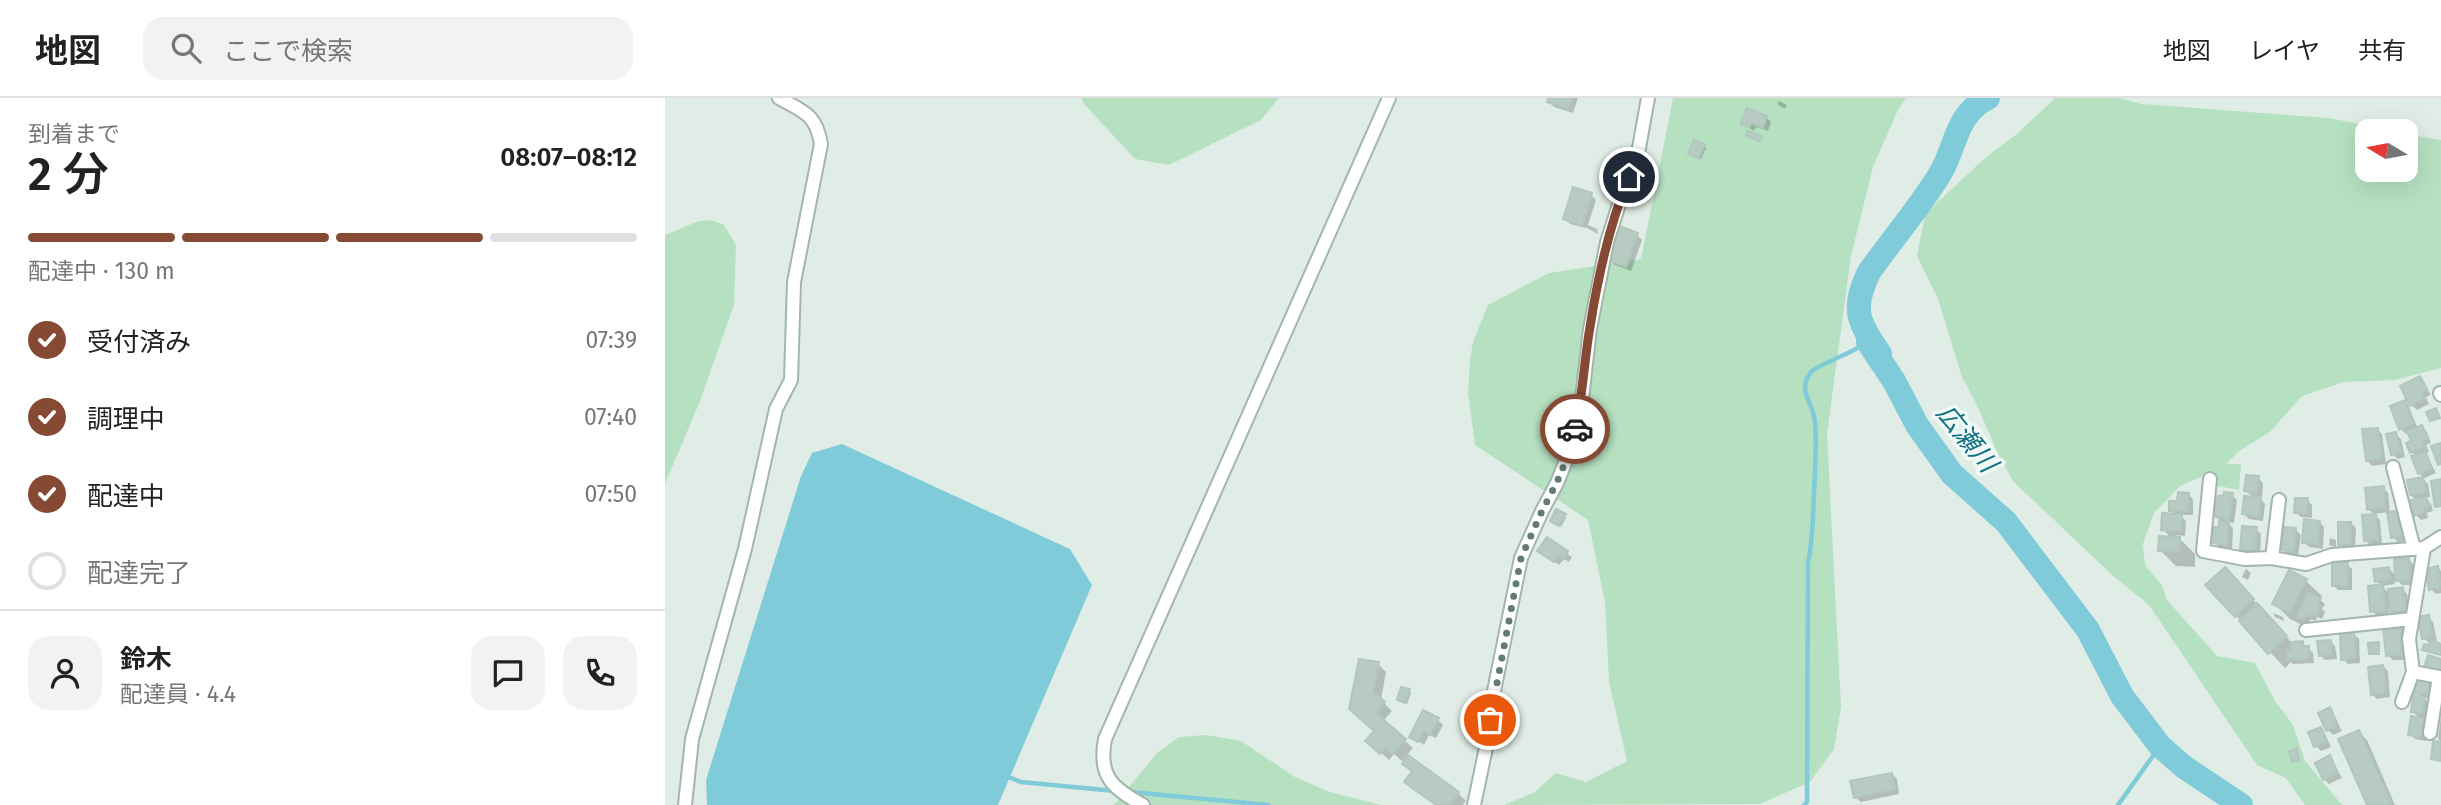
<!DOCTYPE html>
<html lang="ja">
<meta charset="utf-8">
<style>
body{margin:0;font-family:"Fira Sans","Noto Sans JP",sans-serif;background:#f2f2f2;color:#222;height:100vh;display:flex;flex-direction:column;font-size:26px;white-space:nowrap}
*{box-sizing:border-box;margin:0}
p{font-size:23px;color:#767676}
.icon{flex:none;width:38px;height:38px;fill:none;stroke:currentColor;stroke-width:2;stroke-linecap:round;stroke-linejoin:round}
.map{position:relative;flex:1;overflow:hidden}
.details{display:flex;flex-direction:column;background:#fff;width:665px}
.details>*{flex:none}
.needle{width:46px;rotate:280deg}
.buttons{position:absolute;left:1690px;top:21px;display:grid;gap:14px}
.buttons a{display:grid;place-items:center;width:63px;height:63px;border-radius:14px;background:#fff;box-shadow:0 7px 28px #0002;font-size:35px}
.pin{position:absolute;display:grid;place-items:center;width:60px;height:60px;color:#fff;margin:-30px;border:4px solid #fff;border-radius:50%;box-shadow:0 2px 7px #0007}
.courier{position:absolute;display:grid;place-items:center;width:70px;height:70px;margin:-35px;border:5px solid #854934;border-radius:50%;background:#fff;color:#222;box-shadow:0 2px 9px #0007}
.head em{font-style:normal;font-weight:600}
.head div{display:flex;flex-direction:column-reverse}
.head{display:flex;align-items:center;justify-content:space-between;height:119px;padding:0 28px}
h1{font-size:46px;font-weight:600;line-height:52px}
.bar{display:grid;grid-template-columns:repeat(4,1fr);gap:10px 7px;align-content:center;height:84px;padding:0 28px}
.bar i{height:9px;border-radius:5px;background:#e0e0e0}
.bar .on{background:#854934}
.bar p{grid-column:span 4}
.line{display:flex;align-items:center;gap:18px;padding:0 28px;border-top:2px solid #e0e0e0}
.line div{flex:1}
.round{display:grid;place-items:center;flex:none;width:74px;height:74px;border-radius:21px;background:#f2f2f2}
ol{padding:0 28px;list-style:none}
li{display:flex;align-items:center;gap:21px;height:77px}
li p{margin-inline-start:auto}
li .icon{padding:7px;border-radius:50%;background:#854934;color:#fff;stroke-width:4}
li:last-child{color:#767676}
li i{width:38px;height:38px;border:4px solid #e0e0e0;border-radius:50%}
header{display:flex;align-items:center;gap:42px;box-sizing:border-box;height:98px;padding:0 35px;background:#fff;border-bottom:2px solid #e0e0e0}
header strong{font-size:33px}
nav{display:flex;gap:38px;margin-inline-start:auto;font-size:24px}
.search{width:490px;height:63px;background:#f2f2f2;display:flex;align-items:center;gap:18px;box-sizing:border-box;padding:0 24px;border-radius:21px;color:#767676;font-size:26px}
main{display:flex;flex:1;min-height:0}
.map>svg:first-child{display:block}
.green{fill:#b6e1c1}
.water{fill:#80cbd9}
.shadow{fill:#0003}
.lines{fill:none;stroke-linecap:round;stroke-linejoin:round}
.stream{stroke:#80cbd9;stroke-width:4.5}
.river{stroke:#80cbd9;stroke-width:24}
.building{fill:#b7cbc3;stroke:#b1c7be;stroke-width:2}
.minor-casing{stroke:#a2b5ae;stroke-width:16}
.minor{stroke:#fff;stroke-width:12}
.done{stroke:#627c74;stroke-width:7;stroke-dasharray:0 12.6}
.route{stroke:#854934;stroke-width:9}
.labels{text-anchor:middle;stroke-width:7;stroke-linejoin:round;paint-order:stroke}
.water-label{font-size:26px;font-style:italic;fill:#116f82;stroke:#f0f9f5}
</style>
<header>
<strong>地図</strong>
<div class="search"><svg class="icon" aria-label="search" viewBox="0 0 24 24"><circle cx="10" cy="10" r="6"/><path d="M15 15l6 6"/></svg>ここで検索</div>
<nav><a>地図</a><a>レイヤ</a><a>共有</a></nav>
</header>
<main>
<section class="details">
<div class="head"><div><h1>2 分</h1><p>到着まで</p></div><em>08:07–08:12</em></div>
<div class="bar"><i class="on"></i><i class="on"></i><i class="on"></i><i></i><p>配達中 · 130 m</p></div>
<ol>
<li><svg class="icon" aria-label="check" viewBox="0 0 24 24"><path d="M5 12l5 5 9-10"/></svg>受付済み<p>07:39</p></li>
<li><svg class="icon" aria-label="check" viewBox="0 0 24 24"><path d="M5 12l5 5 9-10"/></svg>調理中<p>07:40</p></li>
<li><svg class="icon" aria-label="check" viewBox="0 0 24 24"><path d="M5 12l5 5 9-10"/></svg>配達中<p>07:50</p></li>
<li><i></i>配達完了</li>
</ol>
<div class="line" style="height:126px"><a class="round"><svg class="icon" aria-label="person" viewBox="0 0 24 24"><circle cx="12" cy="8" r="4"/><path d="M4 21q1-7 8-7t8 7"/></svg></a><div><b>鈴木</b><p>配達員 · 4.4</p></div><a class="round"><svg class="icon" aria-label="chat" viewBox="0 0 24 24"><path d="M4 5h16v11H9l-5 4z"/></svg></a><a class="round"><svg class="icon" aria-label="phone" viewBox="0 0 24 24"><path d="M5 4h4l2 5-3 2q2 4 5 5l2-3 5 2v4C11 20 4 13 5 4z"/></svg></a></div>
</section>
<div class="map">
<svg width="1776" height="707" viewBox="0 0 1776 707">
<rect width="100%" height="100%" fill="#e0ede7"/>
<path class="green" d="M416,0H614L596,22L504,67L470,61L419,6Z
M1008,0H1241L1233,12L1208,69L1186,158L1162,336L1176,609L1169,651L1145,684L1095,706L839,707L870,694L891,675L921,684L962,663L944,584L940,504L923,422L810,347L803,295L805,261L808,244L823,207L884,175L976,161Z
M1390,0H1455L1477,6L1664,20L1729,33H1703V72H1741V36L1776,42V270L1730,282L1679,284L1637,298L1606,333L1573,354L1561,366H1576L1574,392L1548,387L1550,373L1515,388L1489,415L1478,446L1480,467L1497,487L1502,502L1552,558L1590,565L1610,603L1628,627L1640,663L1677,707H1640L1621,680L1592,667L1484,507L1447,477L1348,383L1334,358L1310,303L1297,279L1273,201L1252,158L1260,116L1320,60L1353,35Z
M46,122L59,127L71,147L69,207L35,303L0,386V137L34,123Z
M541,637L576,643L630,679L665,694L716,707H449L492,655L514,639Z"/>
<path class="water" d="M177,346L405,451L427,487L333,707H42L41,682L136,378L147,355Z"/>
<path class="shadow" d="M885,0H913L908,15L889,9L884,4Z
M1114,3L1122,7L1120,11L1112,6Z
M1101,19L1106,24L1103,33L1091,29L1089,33L1077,25Z
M1039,48L1041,50L1036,61L1027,57Z
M909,91L926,97L931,102L923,127L932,131L933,136L922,130L905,126L900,121Z
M955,130L972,137L977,142L966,173L948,166L943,161Z
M1755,280L1766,297L1761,299L1764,306L1752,312L1747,307Z
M1739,304L1744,309L1753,331L1757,329L1762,334L1766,345L1761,347L1764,354L1761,356L1771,375L1759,380L1754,375L1751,358L1747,354L1749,344L1744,334L1741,336L1736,331Z
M1712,331L1717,336L1721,366L1707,368L1702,362Z
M1730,336L1736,341L1740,359L1733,361L1727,356Z
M1593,380L1598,385L1597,399L1593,398L1600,406L1598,423L1584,421L1579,416L1589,400L1581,393Z
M1758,381L1763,386L1765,399L1760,400L1766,406L1768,413L1762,415L1763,420L1756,422L1751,417L1752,403L1746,397Z
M1718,390L1723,395L1725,416L1732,415L1737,420L1741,443L1733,444L1728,439L1724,414L1709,416L1715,422L1717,446L1705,447L1700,442L1710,417L1703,411Z
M1523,396L1528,401V417H1515L1521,423L1520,438L1511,437L1530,456V469L1511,468L1495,452L1506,440L1498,431L1511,418L1506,412Z
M1567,397L1572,402L1569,425L1562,424L1568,430L1567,451L1554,449L1549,444L1555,431L1556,423L1548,418Z
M1642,402L1647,407V420L1636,419L1631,414Z
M900,418L901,420L896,429L889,425Z
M1654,424L1659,429L1658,451L1644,449L1639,444Z
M1686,425L1691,430L1690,452L1679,451L1674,446Z
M1591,431L1596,436L1595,458L1582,457L1577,452Z
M1631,432L1636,437L1633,458L1624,457L1618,452Z
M1665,440L1671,442V449L1664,447Z
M882,442L907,459L904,464L899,461L894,467L875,453Z
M1744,462L1749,467V487H1737L1729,479L1730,486L1717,488L1712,483L1724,471L1732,479Z
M1682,466L1687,471V492H1673L1668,487Z
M1773,470L1776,473V495L1771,496L1766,491Z
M1581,471L1586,475L1583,482L1577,479Z
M1625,474L1641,483L1657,498L1655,502L1660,506L1657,511L1660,514L1657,521L1652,519L1651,523L1646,521L1641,529L1625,521L1609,505Z
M1542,487H1575L1628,546L1637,545L1648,555L1649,565L1628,566L1626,564L1620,570Z
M1717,488L1725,497L1737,491L1742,496L1745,517L1732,518L1723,510L1724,517L1712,518L1707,513Z
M1608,515L1618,519L1619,523L1610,519Z
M1763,519L1768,524L1772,543L1764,545L1759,540Z
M1735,528L1740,533L1741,562H1728L1723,557Z
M1689,536L1694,541L1695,565L1683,566L1678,561Z
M1665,543L1670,548L1672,561L1660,562L1655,557Z
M713,566L721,574L716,602L727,613L718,623L748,650L737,663L729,656L724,662L711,650V633L694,619Z
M1718,568L1723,573L1725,599L1712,601L1707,596Z
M1764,583L1769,588L1767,601L1758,599L1765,606L1763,620L1756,619L1763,626L1761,643L1750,641L1745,636L1755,621L1748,613L1759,601L1752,594Z
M744,593L746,595L742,606L736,604L734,602Z
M1664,611L1677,633L1668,637L1663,632Z
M1776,618V644L1773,641Z
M773,622L778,627L771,640L764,637L759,647L746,638Z
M1655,631L1660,636L1666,649L1656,653L1651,648Z
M1694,634L1702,642L1730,707H1704Z
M1665,659L1677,680L1664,686L1659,681Z
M739,665L793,695L801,703L798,707H770L741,684L748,674Z
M1227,676L1232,681L1234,696L1196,704L1190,699Z"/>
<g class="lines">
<path class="stream" d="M341,678L356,684L450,693
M466,694L603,707
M1139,707L1142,704L1143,465C1148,442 1148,418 1149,394C1150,371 1152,347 1150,324C1149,305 1131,293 1146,274C1151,268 1191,253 1203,244
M1453,707L1495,648"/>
<path class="river" d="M1203,244L1229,283L1252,327L1287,376L1341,424L1423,532L1457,598L1495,648L1519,669L1576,707
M1215,256C1193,223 1186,212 1204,174C1227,142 1254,110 1275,76C1291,49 1291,15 1323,0"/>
</g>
<path class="building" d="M883,0H907L903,11L882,4Z
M1082,10L1102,18L1098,30L1086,25L1084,29L1075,26Z
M1083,33L1097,38L1095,43L1081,38Z
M1029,42L1040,46L1034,60L1023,56Z
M908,89L927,95L917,128L898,121Z
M954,128L973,135L961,169L941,161Z
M1755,278L1762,291L1757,294L1760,301L1745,308L1735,288Z
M1740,302L1749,325L1734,332L1725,308Z
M1771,310L1775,320L1765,323L1761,314Z
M1757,327L1763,340L1758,342L1760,349L1745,355L1741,345L1746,343L1742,333Z
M1713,330L1717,361L1701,363L1697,331Z
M1731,334L1736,355L1726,357L1721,336Z
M1776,345V366L1773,367L1766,348Z
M1760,353L1767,370L1753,376L1746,358Z
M1581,377L1594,378L1592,395L1579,393Z
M1758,379L1761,394L1745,397L1742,382Z
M1776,381V408L1770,409L1766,383Z
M1719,388L1721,410L1702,412L1700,390Z
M1513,394L1524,395L1523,413H1504V403H1512Z
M1559,394L1568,395L1564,421L1546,418L1549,399L1559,397Z
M1579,398L1596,399L1594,419L1577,416Z
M1761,399L1764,408L1758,410L1759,415L1749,418L1746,402Z
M1630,400H1643L1642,415H1629Z
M891,411L901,416L894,428L885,423Z
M1733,413L1737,438L1726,440L1722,414Z
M1497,415L1517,416L1516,434L1496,432Z
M1711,416L1713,442L1699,443L1697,417Z
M1639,421L1655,423L1653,446L1637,445Z
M1554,423H1564L1562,447L1547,445L1548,429H1554Z
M1673,424H1686V447H1673Z
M1577,428L1592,429L1590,453L1575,452Z
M1619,429L1631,430L1629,454L1617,452Z
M1494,438L1515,439L1514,454L1493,453Z
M882,439L903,453L899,461L893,457L889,464L872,453Z
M1744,460L1745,483H1730L1729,461Z
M1667,464H1683V488H1667Z
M1773,468L1776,489L1764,492L1760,471Z
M1560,469L1589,501L1570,519L1540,487Z
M1724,469L1726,482L1710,484L1708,471Z
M1624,472L1642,481L1625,515L1607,506Z
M1718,486L1720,513L1705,514L1703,488Z
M1738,489L1741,512L1725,514L1723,491Z
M1642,494L1656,500L1653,506L1656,508L1652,517L1647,515L1646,519L1640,517L1638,521L1632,519Z
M1592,505L1622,538L1603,556L1574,523Z
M1764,517L1768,539L1757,541L1753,519Z
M1736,526V557L1721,558L1718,529Z
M1675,535H1689L1691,560L1676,562Z
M1666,542L1667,557L1654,558L1652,543Z
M1765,542L1776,546V557L1757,552L1759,546L1764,547Z
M1638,543V548H1644V561L1622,562L1621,552H1626V544Z
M1714,544V556H1704L1703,545Z
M1763,557L1776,561V574L1759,569Z
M694,561L714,564L708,594L720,604L711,615L741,641L728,656L720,650L715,656L700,643L709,633L684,611Z
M1718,567L1721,594L1706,597L1703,569Z
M1752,580L1765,582L1763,596L1750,595Z
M736,589L745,591L740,605L732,602Z
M1748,597L1760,599L1758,616L1746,614Z
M1665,609L1673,627L1661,633L1653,615Z
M758,612L774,620L765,637L759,633L753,644L744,639Z
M1746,618L1759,620L1756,639L1743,637Z
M1656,629L1662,644L1649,649L1643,634Z
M1694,632L1727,707H1702L1673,641Z
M1768,643L1776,644V663L1766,661Z
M1632,650L1634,662L1627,664L1624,653Z
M743,657L794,694L785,707H771L739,684L747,673L737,666Z
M1665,657L1673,675L1658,682L1650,665Z
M1227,675L1230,691L1189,700L1185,683Z"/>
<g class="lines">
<defs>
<path id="minor" d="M1775,295L1776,297
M1728,369L1749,451
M1545,381L1538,453L1580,461L1607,460L1641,466L1667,457L1759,450L1776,439
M1607,460L1614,402
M1641,532L1747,521
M1748,574L1774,579L1765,635
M1737,604L1748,574L1744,541L1759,450
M20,707L27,641L80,451L111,311L126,282L129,184L156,46C151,16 139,14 114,0
M478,707C447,690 433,678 440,641L724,0
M809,707L822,645L828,598L856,460L877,413L892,385L906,350L917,300L925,231L942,144L957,97L972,61L983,0"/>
</defs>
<use href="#minor" class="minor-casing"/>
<use href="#minor" class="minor"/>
</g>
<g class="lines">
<path class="done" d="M825,622L856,460L877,413L892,384L906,350L910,331"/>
<path class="route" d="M910,331C918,297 919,263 925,229C933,178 944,127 964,79"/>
</g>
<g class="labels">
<g class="water-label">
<text transform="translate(1302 340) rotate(51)" y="9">広瀬川</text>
</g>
</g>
</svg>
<div class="buttons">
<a><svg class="needle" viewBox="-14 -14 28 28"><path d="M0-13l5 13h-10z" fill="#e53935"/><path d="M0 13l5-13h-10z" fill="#767676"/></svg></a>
</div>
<div class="pin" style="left:825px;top:622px;background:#ea580c"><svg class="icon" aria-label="bag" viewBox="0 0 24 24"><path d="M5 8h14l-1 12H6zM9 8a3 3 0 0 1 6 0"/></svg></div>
<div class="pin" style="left:964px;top:79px;background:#1f2937"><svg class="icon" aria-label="home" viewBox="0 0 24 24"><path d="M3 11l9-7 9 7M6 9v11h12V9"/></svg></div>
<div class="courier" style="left:910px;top:331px"><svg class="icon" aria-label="car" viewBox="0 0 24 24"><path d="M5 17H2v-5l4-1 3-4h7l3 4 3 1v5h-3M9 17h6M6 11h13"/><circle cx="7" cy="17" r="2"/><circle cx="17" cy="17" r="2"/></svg></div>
</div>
</main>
